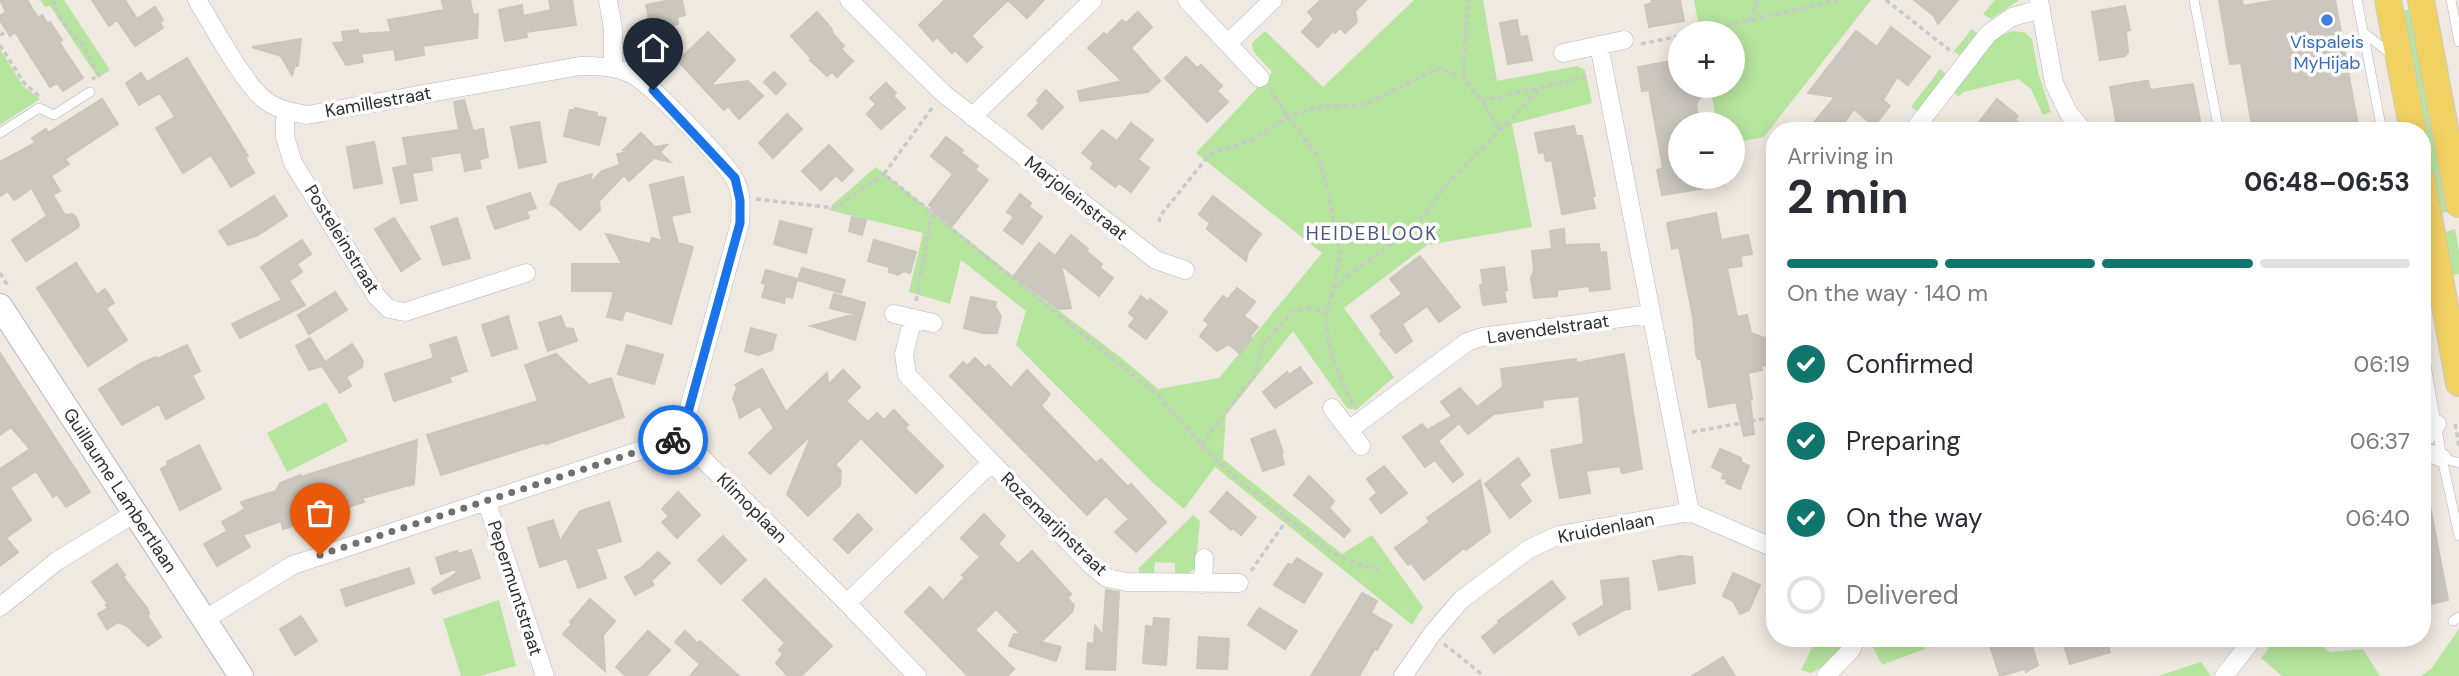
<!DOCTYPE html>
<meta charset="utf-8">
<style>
body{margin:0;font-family:"DM Sans",sans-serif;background:#f2f2f3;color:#2b2b33;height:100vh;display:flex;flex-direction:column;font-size:26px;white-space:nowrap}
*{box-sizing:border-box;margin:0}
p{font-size:23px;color:#7c7c81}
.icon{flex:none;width:38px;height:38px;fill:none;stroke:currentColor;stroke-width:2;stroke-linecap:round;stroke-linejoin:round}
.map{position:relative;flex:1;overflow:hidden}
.side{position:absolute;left:1766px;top:122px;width:665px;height:525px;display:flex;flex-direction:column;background:#fff;border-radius:28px;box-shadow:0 4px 18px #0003}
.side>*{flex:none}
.tools{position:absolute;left:1668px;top:21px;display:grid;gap:14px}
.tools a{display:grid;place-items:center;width:77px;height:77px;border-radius:50%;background:#fff;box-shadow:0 4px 18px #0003;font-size:35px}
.pin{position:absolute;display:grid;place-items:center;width:60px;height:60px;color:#fff;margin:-72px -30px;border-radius:50% 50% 50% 0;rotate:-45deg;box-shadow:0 0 7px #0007}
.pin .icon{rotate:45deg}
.courier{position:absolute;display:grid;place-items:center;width:70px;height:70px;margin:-35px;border:5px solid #1a73e8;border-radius:50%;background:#fff;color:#222;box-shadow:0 2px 9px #0007}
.head em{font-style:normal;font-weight:700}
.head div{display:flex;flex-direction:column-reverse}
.head{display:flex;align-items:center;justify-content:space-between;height:119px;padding:0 21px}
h1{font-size:46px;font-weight:700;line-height:52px}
.bar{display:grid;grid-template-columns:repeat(4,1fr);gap:10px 7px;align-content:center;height:84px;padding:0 21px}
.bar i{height:9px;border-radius:5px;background:#e1e1e2}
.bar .selected{background:#0f766e}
.bar p{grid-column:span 4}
ol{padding:0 21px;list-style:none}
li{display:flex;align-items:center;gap:21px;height:77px}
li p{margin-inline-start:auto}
li .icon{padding:7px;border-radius:50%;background:#0f766e;color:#fff;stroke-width:4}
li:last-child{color:#7c7c81}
li i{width:38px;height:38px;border:4px solid #e1e1e2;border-radius:50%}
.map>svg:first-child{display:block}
.green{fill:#b6e59e}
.building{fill:#cbc7bf;stroke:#cbc5ba;stroke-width:2}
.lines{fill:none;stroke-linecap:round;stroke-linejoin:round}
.lane-casing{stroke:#b4b7c1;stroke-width:10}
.street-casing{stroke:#b4b7c1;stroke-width:19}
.secondary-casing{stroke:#b4b7c1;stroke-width:26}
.primary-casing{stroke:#c9c9c9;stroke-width:28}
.path{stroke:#c9c9c9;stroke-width:3.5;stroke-dasharray:5 3.5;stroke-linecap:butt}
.lane{stroke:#fff;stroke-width:9}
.street{stroke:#fff;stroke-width:18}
.secondary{stroke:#fff;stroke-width:24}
.primary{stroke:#f2d163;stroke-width:26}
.done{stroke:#726f6d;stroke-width:7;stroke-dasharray:0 12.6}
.route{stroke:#1a73e8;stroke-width:9}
.shop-dot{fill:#3f7fe0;stroke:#fff;stroke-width:2.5}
.labels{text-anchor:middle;stroke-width:7;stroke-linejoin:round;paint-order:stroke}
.shop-label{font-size:18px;fill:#366cbe;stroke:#fff}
.street-label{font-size:18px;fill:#2e2e2e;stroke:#fff}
.neighbourhood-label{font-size:19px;letter-spacing:2px;fill:#4d5680;stroke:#fff}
</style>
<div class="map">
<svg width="2459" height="676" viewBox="0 0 2459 676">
<rect width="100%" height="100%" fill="#efe9e1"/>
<path class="green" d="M40,0H64L110,70L98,78L50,6L45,7Z
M1414,0H1483L1497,81L1577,66L1585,70L1592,103L1512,124L1532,227L1427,245L1344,308L1394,377L1356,410L1347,408L1293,331L1226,415L1223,459L1342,554L1372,535L1423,607L1412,625L1215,467L1184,509L1151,481L1016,345L1026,311L961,260L950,304L909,292L923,233L829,210L832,205L876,167L1012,275L1119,356L1158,389L1219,378L1322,253L1196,153L1272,72L1253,51L1252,43L1265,31L1323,87Z
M1694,0H1871L1764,137L1733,143L1732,124H1717L1710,86H1732V33H1700Z
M1995,0H2019L1991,19L1983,14Z
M2414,9L2451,211L2438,214L2400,11Z
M1972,29L1978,34L1960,56L1954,51Z
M2012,31L2024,32L2032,39L2038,72L2051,112L2043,115L2031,89L2018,79L1963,92L1959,97L1953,92L1997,37Z
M0,49L23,86L40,99L0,125Z
M1940,69L1946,74L1917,111L1911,107Z
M2455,229L2459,251V274L2449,276L2441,233Z
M326,402L348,441L287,472L267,433Z
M1193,515L1200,521L1195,569L1185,575H1175V563L1155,562L1154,574L1139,573V568Z
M499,600L516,666L479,676H461L443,619Z
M2459,629V676H2421L2431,669Z
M1816,639H1846L1830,663L1811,673L1801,670Z
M1869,639H1921L1925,649L1882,665Z
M2276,639H2312L2330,652L2363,649L2380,676H2282L2261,658Z
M2201,662L2211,676H2158Z"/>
<path class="building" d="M0,0H27L38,18L42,15L48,24L50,22L62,40L59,42L83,78L63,91L57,83L50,87L15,32L10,36L0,20V16L6,12Z
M92,0H125L137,19L155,7L163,20L160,22L163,28L135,46L117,20L109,26Z
M450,0H470L473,15L478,14L477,38L423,46L424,55L396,60L394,49L361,54L363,62L346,65L333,43L344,42L342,32L358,30V34L391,32L388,20L444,10L442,1Z
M549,0H572L576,25L526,32L527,37L505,41L499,10L522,5L523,16L551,10Z
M671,0H682L685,15L677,17L678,24L651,29L646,5Z
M945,0H1044L1027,18L1008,0L971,36L982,47L967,62L955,50L952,53L937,37L933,41L919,25Z
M1321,0H1366L1355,11L1357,22L1345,33L1340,28L1335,33L1333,31L1318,47L1302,32L1314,19L1308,12Z
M1651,0H1680L1684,21L1649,27L1645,5L1652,3Z
M1914,0H1958L1938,24L1934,16Z
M2219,0H2242L2243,6L2278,0H2335L2359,131H2253L2241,63L2230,64Z
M2125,6L2130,30L2126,31L2128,52L2125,56L2100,60L2092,12Z
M817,12L831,28L833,34L844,46L841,49L853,61L837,77L832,72L827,76L810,60L812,59L791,36Z
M1138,12L1152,27L1131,48L1160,81L1148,92L1080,101L1078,91L1122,81L1088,48L1104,33L1107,35L1122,20L1126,23Z
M1517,20L1520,37L1527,36L1532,60L1508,64L1500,23Z
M1891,27L1930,57L1908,85L1897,77L1883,100L1890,106L1874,126L1854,109L1838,131H1807L1835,97L1808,93L1856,31L1877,47Z
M708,32L735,60L710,86L748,81L763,96L739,119L728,106L724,110L678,61Z
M301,39L298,66H295L292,75L281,56L252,47Z
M1186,57L1197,68L1201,65L1222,86L1217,91L1228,102L1207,122L1165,78Z
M187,58L248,156L245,157L254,173L231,187L211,155L183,173L156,128L175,117L160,93L139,105L126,83L141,73L147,82Z
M1677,60L1680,86H1708L1696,104L1699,124H1680V177H1723L1724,185L1662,195L1657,170L1663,168L1649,90L1642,91L1638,67Z
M774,72L786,84L776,94L764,82Z
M2145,81H2148L2150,90L2193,84L2202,131H2118L2110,87Z
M886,83L896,93L893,96L905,108L881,129L867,114L876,104L870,98Z
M1046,90L1063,107L1042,129L1028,115L1039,103L1037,100Z
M102,99L118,124L65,159L69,164L51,176L60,191L53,195L65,215L72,214L76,217L79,225L77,228L26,261L12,240L47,216L32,188L14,200L8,191L0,196V162L35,143L32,138L46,129L48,133Z
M1997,99L2018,116L2015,120L2030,131H1972Z
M464,100L473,131L483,129L488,157L479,160L481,168L465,171L461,152L430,157L432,170L412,173L417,200L401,203L393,168L408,165L403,138L459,130L454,102Z
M575,108L597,113L596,116L606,118L599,145L564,136L570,110H575Z
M787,114L802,129L773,158L759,143Z
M539,122L546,162L519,168L511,127Z
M1131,123L1153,140L1138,159L1149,168L1131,192L1119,183L1115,187L1091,168L1094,163L1082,153L1102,130L1117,141Z
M1574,126L1576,136H1582L1595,196H1592L1595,208L1562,214L1552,160L1546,161L1544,152L1539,153L1535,133Z
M641,133L655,147L667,145L660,152L670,162L654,158L629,181L624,175L599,201L600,210L580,230L557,208L550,204L559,184L592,174L590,183L602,171L620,165L617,154L629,152L623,150Z
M946,137L963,150L961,153L978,166L975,170L988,180L952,226L931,209L932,207L929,205L953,174L931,156Z
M374,142L382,183L354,188L347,147Z
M829,145L853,170L842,181L836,175L821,190L802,171Z
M683,177L690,212L671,216L678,243L693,247L671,324L625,310L622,320L607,317L614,291H572V264H622L606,234L650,244L652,238L662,241L650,185Z
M530,193L536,208L526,211L529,218L495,229L487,207Z
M1020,194L1031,203L1029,207L1042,217L1022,244L1004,230L1014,217L1007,212Z
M274,196L287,216L258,235L228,245L219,231Z
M1213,196L1261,234L1248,252L1246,261L1207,229L1210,223L1199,214Z
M1716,213L1721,240L1748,235L1752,254L1740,256L1742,266L1727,268L1737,317L1747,315L1751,333L1773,341L1770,347L1774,364L1761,366L1762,370L1748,373L1752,399L1750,400L1754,434L1744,436L1736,402L1709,407L1701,359H1698L1696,354L1693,317L1679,247L1672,249L1667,223Z
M852,217L866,220L862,235L849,231Z
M394,218L420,259L401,271L375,229Z
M457,218L470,258L443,265L431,227Z
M780,221L812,229L806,253L774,244Z
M1564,229L1565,245L1599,244L1600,253L1606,252L1610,289L1590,291L1589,286L1557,290V296L1534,298L1531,278L1534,271L1532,251L1552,249L1550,231Z
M1071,235L1088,249L1086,251L1102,264L1100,268L1113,278L1099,296L1061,265L1071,308L1059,309L1014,276L1039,243L1055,256Z
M302,240L311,254L297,264L302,272L289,281L305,305L240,338L232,324L282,300L261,267Z
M874,240L916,252L910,273L904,271L898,275L889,272V267L868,261Z
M1420,256L1460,307L1439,322L1427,306L1402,324L1412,341L1396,353L1380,334L1382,332L1371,316L1402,294L1390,279Z
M76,263L97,295L105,289L114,303L106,308L127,340L88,366L37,288Z
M1504,267L1507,290L1504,291L1506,302L1483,305L1480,285L1483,284L1481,270Z
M802,268L845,280L841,293L798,280Z
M766,270L797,279L792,298L785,296L784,303L762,297L766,284L762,283Z
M1237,288L1255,302L1244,316L1258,327L1250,336L1252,338L1240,354L1229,344L1217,351L1200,336L1209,324L1204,320L1223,296L1228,299Z
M335,292L347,310L309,334L298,315Z
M834,294L865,303L855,340L811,326L855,314L830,308Z
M1141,296L1148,302L1150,299L1167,312L1146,339L1129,326L1135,318L1129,313Z
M971,297L996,302L995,307L1001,316L997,333H982L964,328Z
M508,316L517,348L492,356L482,325Z
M561,316L565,328L573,329L577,341L548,351L539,323Z
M751,328L776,335L772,350L758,355L745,351Z
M456,337L467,371L449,377L451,382L394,401L385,374L434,358L430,345Z
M310,338L325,362L352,344L363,361L362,367L346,377L351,386L340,393L322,366L309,370L296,346Z
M187,345L200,371L192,375L204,398L166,419L159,404L122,425L99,389L140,364L156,357L157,359Z
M627,345L663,355L654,384L618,374Z
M0,353L90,492L66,507L57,494L53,497L36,471L10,488L31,520L6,538L18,552L0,566V469L30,449L11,427L0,435Z
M556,354L589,385L611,378L624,417L546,444V442L441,475L427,435L538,401L525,365Z
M1624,354L1642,469L1622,473L1620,466L1586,471L1590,493L1560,498L1551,450L1584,444L1579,396L1542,400L1543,407L1494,414L1468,434L1459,423L1438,441L1463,474L1453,482L1435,460L1425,467L1403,437L1422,424L1427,430L1452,416L1441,402L1460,388L1477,407L1503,387L1501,369L1576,359V363Z
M975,358L985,368L989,365L1011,388L1027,370L1050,394L1041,406L1096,463L1101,459L1128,487L1131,484L1166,522L1136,552L1115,532L1129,519L1106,496L1087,515L950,376L963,362L967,366Z
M1300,367L1312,383L1275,408L1263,392L1287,372L1289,375Z
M762,369L786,412L827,373L828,385L843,370L860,387L846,401L868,422L877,413L884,420L894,410L908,425L905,428L943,466L916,493L861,438L835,465L841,471L840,485L808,516L787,494L812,434L770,474L749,453L774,428L760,406L740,418L733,398L737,388L735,385Z
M1275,430L1283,452L1281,453L1284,464L1263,471L1251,439Z
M417,440L414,484L362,498L364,502L342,509L337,496L304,506L310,521L283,529L281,521L243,535L250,547L217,566L204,544L227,531L222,522L245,509L241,502L276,491L280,483L300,475L301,477Z
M199,445L221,489L180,510L161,469L168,465L167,462Z
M1720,449L1741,458V462L1749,466L1740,489L1726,483L1727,480L1722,478L1724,473L1712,467Z
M1518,458L1530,475L1519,484L1531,501L1510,518L1485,484Z
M1384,466L1407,493L1381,513L1370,499L1377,493L1367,479Z
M1309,476L1334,501L1329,508L1350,530L1344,537L1294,495Z
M1480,480L1490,532L1466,550L1464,548L1424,580L1411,563L1408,565L1395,548L1430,522L1427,518Z
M678,492L700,515L677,538L662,522L669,516L662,509Z
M1227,492L1256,517L1241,535L1233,528L1231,530L1210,512Z
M609,502L621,541L596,549L606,578L578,588L567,558L540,567L528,528L553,520L560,541L580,511Z
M2430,506L2448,600L2422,606V507Z
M858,514L872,529L848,553L834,539Z
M984,514L1005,536L998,544L1018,564L1032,551L1071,594L1067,598L1074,605L1072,612L1041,642L1061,647L1056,661L1009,646L1014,634H1021L996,609L975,630L1014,669L1007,676H968L905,612L930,587L943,601L965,577L962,575L980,557L961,538Z
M723,536L746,560L721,584L698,560Z
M471,550L480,578L434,594L432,589L457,573L455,569L441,574L436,558L457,551L458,554Z
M658,552L670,563L651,581L654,585L635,595L625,577L641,568Z
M1680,556L1692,557L1695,583L1659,590L1653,561Z
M1297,558L1322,574L1304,603L1274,585L1288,564L1292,565Z
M117,564L125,575L123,577L147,608L149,614L147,615L161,637L148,646L127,626L118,622L107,629L98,614L108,608L106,605L108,604L92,582Z
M409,568L414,583L346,606L341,590Z
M1733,573L1760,585L1749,610L1740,614L1733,601L1723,596Z
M1628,578L1630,609L1624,610L1579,635L1573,624L1604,605L1601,581Z
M765,579L832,646L801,676H788L776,663L783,654L779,650L785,643L743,600Z
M1552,581L1565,598L1494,653L1482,637L1499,623L1498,621Z
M1106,590L1119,592L1115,670L1086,669L1088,643L1094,644L1095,626L1103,635Z
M1362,593L1377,601L1371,613L1392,625L1377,650L1375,648L1359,676H1311Z
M590,599L615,621L603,635L605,671L563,634L572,624L570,622Z
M1259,608L1297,631L1285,649L1248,625Z
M301,616L317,641L295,655L280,629Z
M1154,618L1169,619L1166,665L1143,663L1146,626L1153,627Z
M648,631L670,650L646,676H626L616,667Z
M685,631L697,643L700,641L739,676H690L700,664L675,642Z
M1199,637L1229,639L1227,669L1197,668Z
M2013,639H2030L2038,665L2026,672L2025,669L2000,676L1990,646Z
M2062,639H2106L2110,652L2070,664Z
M1723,657L1735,676H1692Z"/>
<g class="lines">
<defs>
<path id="lane" d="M2194,0L2219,131
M2357,0L2382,131
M2451,0L2459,42
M2363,32L2392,55
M0,133L39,108L54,115L90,92
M2422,342L2442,458L2459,536
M2442,458L2459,463
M2453,621L2459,617"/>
<path id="street" d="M197,0C212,24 245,86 266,101C279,110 292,112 307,115L580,66C598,66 615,66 633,75C649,82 727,163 735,180C742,193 741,208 740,223L681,437
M608,0L613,29V67
M849,0L944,94L1156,260L1185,270
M1187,0L1260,78
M2039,0L2054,83L2069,114L2084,131
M1229,42L1273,0
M1599,45L1690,512
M1563,53L1624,40
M285,111V137L293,163L377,297L389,309L405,312L526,273
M972,117L1093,0
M1913,131L1988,34L2012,17L2041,9
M894,314L933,323
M913,318L904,354L907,375L1092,566L1107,578L1127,582L1239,583
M1332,408L1361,446
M1349,430L1467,342L1482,337L1651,314
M2422,441L2437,424
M2422,450L2442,458
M486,500L545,676
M1203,584L1204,558
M847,603L991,463
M0,607L57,561L135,513
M204,620L293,565L681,437L847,603L917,676
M1403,676L1432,634L1461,600L1529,549L1559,535L1690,512L1774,548
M1826,676L1851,650L1856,639
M2224,676L2253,639"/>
<g id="secondary">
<path id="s1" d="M0,306L241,676"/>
</g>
<path id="primary" d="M2388,0L2413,131
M2421,0L2459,204
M2422,180L2459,383"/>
</defs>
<use href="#lane" class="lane-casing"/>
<use href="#street" class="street-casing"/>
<use href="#secondary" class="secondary-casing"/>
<use href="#primary" class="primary-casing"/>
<path class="path" d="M53,0L58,13L73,36L81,41L99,75L92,79
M1886,0L1953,53
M1749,21L1758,0
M1693,33L1838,0
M0,35L6,32
M1641,44L1680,36
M0,45L24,83L39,96
M1463,78L1468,0
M1270,89L1288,117L1318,156L1328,191L1340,256L1332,294L1346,277L1415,227L1447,184L1544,85
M1482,101L1590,76
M932,108L884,174L1159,396L1201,445L1237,479L1333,553L1358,564L1381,570
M756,199L835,208L884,174
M1159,222L1160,216L1210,154L1252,140L1288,117L1317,107L1367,104L1438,68L1463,78L1482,101L1499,130
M0,273L8,286
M1332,294C1317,334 1336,368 1353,404
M916,301L932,213
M2455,424L2459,446
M1692,432L1774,417
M1201,445L1255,374L1263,344L1292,312L1307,308L1325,312
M1251,571L1288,518
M1444,644L1484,676"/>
<use href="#lane" class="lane"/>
<use href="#street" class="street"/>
<use href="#secondary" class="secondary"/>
<use href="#primary" class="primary"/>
</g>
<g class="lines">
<path class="done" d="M320,555L673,440"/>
<path class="route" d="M653,90L735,178L740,200V223L681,438L673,440"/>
</g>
<circle class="shop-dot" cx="2327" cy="20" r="7"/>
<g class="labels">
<g class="shop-label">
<text x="2327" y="48">Vispaleis<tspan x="2327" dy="21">MyHijab</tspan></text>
</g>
<g class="street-label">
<text transform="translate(378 102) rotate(-10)" y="6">Kamillestraat</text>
<text transform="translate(1076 198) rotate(38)" y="6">Marjoleinstraat</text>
<text transform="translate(342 239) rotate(58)" y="6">Posteleinstraat</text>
<text transform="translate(1548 329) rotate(-8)" y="6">Lavendelstraat</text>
<text dy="6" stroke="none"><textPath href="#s1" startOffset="220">Guillaume Lambertlaan</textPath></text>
<text transform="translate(752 508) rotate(45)" y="6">Klimoplaan</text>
<text transform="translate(1054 524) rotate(44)" y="6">Rozemarijnstraat</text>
<text transform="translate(1606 528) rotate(-11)" y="6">Kruidenlaan</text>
<text transform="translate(515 588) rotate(72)" y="6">Pepermuntstraat</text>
</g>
<g class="neighbourhood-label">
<text x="1372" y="240">HEIDEBLOOK</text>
</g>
</g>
</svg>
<div class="tools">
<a>+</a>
<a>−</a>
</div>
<div class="pin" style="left:320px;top:555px;background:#ea580c"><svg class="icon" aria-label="bag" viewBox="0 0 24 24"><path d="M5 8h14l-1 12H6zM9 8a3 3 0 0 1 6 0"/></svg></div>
<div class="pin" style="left:653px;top:90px;background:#1f2937"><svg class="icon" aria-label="home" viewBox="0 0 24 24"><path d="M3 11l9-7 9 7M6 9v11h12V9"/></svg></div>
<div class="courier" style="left:673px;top:440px"><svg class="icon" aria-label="bike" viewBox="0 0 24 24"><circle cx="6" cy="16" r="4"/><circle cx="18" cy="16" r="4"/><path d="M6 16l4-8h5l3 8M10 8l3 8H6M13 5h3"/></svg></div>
<section class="side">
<div class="head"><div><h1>2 min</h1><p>Arriving in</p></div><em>06:48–06:53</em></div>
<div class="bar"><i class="selected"></i><i class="selected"></i><i class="selected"></i><i></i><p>On the way · 140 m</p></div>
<ol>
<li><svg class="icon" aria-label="check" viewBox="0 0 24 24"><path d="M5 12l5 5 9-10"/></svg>Confirmed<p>06:19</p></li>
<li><svg class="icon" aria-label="check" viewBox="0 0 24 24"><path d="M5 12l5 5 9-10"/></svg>Preparing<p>06:37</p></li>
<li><svg class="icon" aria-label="check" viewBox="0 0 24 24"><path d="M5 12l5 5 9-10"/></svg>On the way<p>06:40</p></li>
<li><i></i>Delivered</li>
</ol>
</section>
</div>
